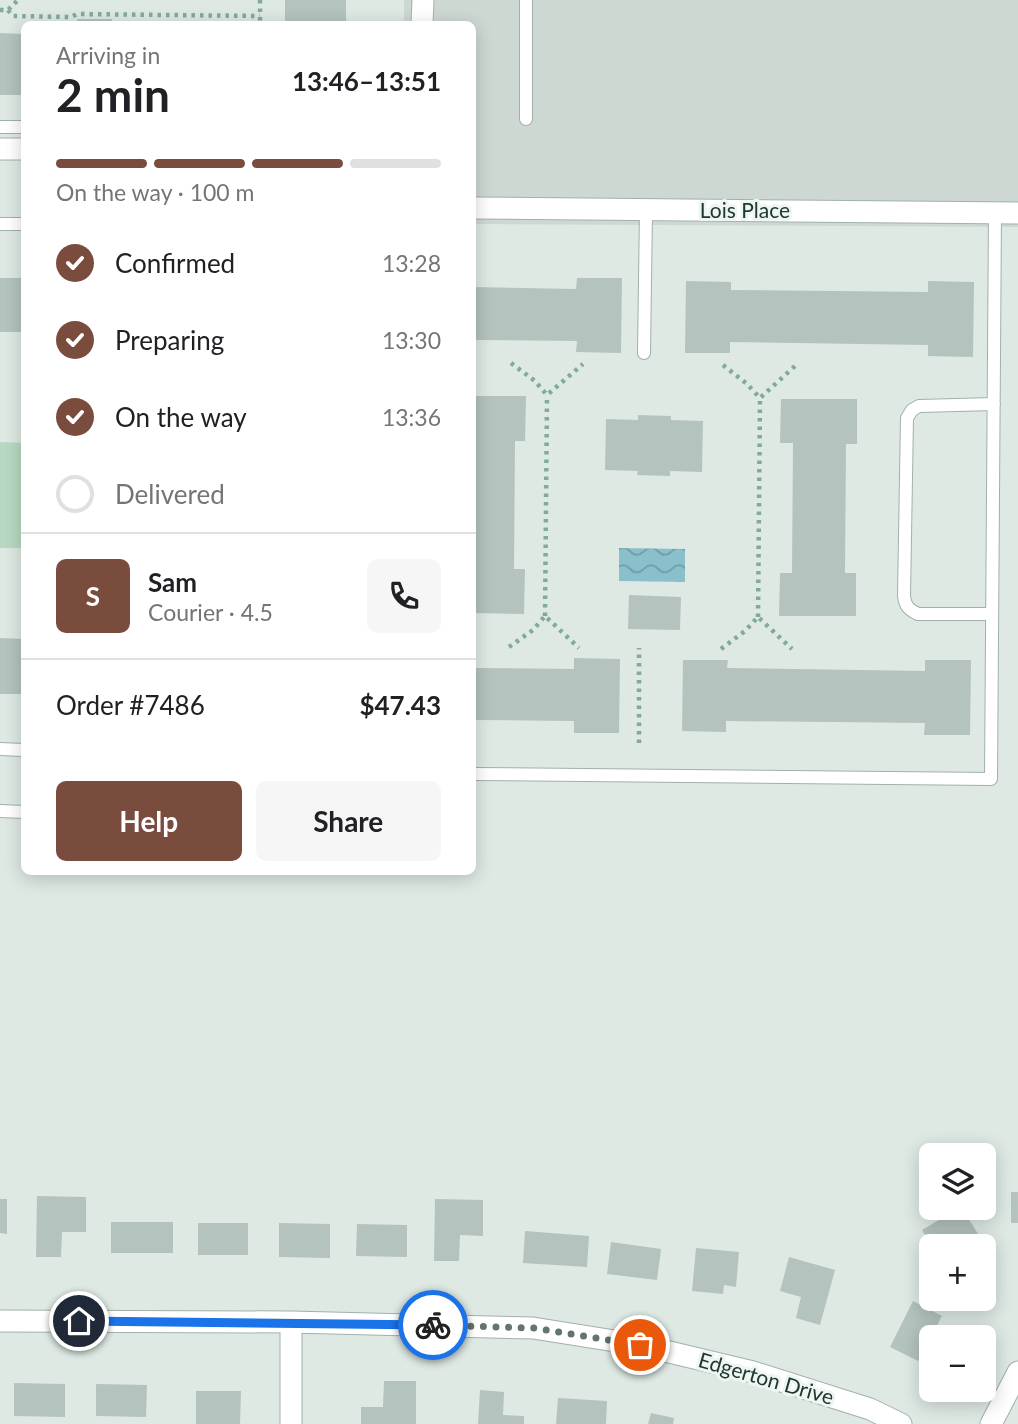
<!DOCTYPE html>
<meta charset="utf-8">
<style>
body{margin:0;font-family:Lato,sans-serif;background:#f6f6f6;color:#202124;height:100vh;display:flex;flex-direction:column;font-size:26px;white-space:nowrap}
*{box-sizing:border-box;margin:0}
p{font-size:23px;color:#757577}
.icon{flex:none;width:38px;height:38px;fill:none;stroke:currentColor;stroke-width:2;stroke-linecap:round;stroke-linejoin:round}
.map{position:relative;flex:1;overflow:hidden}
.panel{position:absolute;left:21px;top:21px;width:455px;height:854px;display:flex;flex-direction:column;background:#fff;border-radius:10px;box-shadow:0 4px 18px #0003}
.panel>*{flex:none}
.buttons{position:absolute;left:919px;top:1143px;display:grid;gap:14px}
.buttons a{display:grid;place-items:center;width:77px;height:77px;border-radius:10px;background:#fff;box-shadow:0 4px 18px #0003;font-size:35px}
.pin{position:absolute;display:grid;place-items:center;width:60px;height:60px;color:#fff;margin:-30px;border:4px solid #fff;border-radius:50%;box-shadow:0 2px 7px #0007}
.courier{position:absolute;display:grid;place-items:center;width:70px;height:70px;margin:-35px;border:5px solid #1a73e8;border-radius:50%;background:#fff;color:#222;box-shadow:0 2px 9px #0007}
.head em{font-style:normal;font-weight:700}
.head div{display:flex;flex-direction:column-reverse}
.head{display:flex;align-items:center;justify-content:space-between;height:119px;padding:0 35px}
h1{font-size:46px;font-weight:700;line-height:52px}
.bar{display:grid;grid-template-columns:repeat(4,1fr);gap:10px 7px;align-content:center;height:84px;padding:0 35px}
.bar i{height:9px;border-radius:5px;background:#e0e0e0}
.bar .selected{background:#7a4c3e}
.bar p{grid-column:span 4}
.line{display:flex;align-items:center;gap:18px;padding:0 35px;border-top:2px solid #e0e0e0}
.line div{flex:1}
.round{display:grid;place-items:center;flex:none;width:74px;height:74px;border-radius:10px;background:#f6f6f6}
ol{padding:0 35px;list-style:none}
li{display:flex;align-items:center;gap:21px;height:77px}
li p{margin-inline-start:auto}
li .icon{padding:7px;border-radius:50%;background:#7a4c3e;color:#fff;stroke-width:4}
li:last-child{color:#757577}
li i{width:38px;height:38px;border:4px solid #e0e0e0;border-radius:50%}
.button{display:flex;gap:14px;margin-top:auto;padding:14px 35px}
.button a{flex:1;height:80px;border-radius:10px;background:#7a4c3e;color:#fff;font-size:28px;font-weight:700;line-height:80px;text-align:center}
.button a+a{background:#f6f6f6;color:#202124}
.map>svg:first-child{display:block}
.built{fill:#cdd8d3}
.green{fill:#b8d9c1}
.water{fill:url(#water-waves)}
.building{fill:#b4c3bd}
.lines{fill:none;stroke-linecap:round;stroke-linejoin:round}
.service-casing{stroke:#a2b0ab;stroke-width:14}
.minor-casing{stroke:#a2b0ab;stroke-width:23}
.path{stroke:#81aa9d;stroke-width:4.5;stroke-dasharray:3.5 5;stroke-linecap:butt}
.service{stroke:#fff;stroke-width:12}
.minor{stroke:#fff;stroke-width:21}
.done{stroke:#637570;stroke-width:7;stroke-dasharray:0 12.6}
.route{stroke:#1a73e8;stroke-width:9}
.labels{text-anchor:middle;stroke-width:6;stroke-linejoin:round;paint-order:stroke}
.street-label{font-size:21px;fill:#213731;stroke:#eef6f2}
</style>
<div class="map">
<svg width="1018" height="1424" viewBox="0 0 1018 1424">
<defs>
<pattern id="water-waves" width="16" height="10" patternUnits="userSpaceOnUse" patternTransform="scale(1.75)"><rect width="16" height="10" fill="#89c0cb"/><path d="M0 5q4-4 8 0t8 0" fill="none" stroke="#709da5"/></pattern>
</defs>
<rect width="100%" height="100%" fill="#dee9e4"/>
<path class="built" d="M404,0H1018V227L473,224L472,24H404Z"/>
<path class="green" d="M0,442L24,443V548H0Z"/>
<path class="water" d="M619,548L685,549V582L619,581Z"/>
<path class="building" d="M285,0H346V24H285Z
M77,19H112V24H77Z
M0,33L24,34V95H0Z
M0,278H24V332H0Z
M577,278H622L621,353L576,352L577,341L472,340V287L576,289Z
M686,281L731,282V290L928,292V281L974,282L973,357L928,356V345L730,342V353H685Z
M472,396H526L525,441H515L514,569H525L524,614L472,613Z
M781,399H857V444H846L845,573H856V616H779L780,573H792L793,443H780Z
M638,415L671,416V420L703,421L702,472L670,471V476L637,475L638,471L605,470L606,419L638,420Z
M629,595L681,597L680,630L628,629Z
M0,638L24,639V694H0Z
M574,658L620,659L619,733H574V721L472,720V668L574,669Z
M683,660H728L727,668L925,671V660H971L970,735H924L925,723L726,721V732L682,731Z
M1011,1192H1018V1223H1011Z
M37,1196L86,1197V1232H62L61,1257H36Z
M0,1199H7V1234L0,1233Z
M435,1199L483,1200V1236L460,1235L459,1261H434Z
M959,1208H962L988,1250L984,1253V1246H932L922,1230Z
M111,1222H173V1253H111Z
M198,1223H248V1255H198Z
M279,1223L330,1224V1258L279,1257Z
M357,1224L407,1225V1257L356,1256Z
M525,1231L589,1236L587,1267L523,1263Z
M611,1242L661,1249L657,1280L607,1274Z
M696,1248L739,1252L736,1287L724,1285L723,1294L692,1291Z
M789,1257L835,1270L820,1325L796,1318L801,1297L780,1291Z
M913,1301L942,1316L918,1361L890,1347Z
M384,1381H416V1424H361V1407H383Z
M14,1383L65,1384V1417L14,1416Z
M96,1384L147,1385L146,1417L96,1416Z
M480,1390L504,1392L503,1415L524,1416V1424H478Z
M196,1391H241L240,1424H196Z
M558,1398L607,1401L606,1424H556Z
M651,1413L674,1418L673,1424H648Z"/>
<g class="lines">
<defs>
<path id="service" d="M526,0V119
M0,127H24
M0,224H24
M644,353L646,210
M992,614H918C909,610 905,606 904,596L907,418L912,410L919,406L994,404
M0,749L24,750
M472,774L991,779L995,213
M0,811L24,812"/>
<path id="minor" d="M422,24L423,0
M0,149H24
M472,208L1018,213
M0,1321L291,1322L533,1328L640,1345L753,1372L870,1409L901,1424
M291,1322V1424
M991,1424L1018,1372"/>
</defs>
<use href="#service" class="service-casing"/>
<use href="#minor" class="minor-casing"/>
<path class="path" d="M260,0V24
M0,10H8L18,0
M8,10L13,16L71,17L77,14L260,16
M511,363L535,381L547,395L583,364
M723,365L747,384L760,398L795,366
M545,616L547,395
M758,617L760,398
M509,647L533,630L545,616L579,648
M721,649L745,631L758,617L792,649
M639,743V648"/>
<use href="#service" class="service"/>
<use href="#minor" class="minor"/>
</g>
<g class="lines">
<path class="done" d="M433,1325L533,1328L640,1345"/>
<path class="route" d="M79,1321L433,1325"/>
</g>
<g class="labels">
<g class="street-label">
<text x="745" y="218">Lois Place</text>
<text transform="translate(766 1379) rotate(16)" y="7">Edgerton Drive</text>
</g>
</g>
</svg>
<div class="buttons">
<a><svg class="icon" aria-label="layers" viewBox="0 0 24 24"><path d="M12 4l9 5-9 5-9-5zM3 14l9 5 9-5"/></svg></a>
<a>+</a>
<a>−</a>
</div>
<div class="pin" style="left:640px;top:1345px;background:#ea580c"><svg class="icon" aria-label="bag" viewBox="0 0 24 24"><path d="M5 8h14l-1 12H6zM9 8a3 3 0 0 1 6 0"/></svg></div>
<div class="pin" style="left:79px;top:1321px;background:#1f2937"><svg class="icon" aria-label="home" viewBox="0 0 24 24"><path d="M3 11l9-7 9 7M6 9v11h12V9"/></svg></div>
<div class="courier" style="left:433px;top:1325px"><svg class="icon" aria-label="bike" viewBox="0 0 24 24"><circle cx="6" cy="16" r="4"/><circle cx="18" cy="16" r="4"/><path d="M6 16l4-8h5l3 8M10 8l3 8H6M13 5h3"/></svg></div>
<section class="panel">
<div class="head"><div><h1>2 min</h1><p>Arriving in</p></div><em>13:46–13:51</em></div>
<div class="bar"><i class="selected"></i><i class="selected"></i><i class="selected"></i><i></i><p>On the way · 100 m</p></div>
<ol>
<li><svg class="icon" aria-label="check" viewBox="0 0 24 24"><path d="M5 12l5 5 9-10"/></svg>Confirmed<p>13:28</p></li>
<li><svg class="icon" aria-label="check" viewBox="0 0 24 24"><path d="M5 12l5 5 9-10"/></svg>Preparing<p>13:30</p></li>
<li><svg class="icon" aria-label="check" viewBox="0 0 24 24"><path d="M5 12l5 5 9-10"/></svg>On the way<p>13:36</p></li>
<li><i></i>Delivered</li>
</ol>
<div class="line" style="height:126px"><b class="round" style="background:#7a4c3e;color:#fff">S</b><div><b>Sam</b><p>Courier · 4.5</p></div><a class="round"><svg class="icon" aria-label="phone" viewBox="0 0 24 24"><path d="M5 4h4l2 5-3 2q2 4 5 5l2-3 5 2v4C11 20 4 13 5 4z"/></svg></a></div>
<div class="line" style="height:91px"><div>Order #7486</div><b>$47.43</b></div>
<div class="button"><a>Help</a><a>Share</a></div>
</section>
</div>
